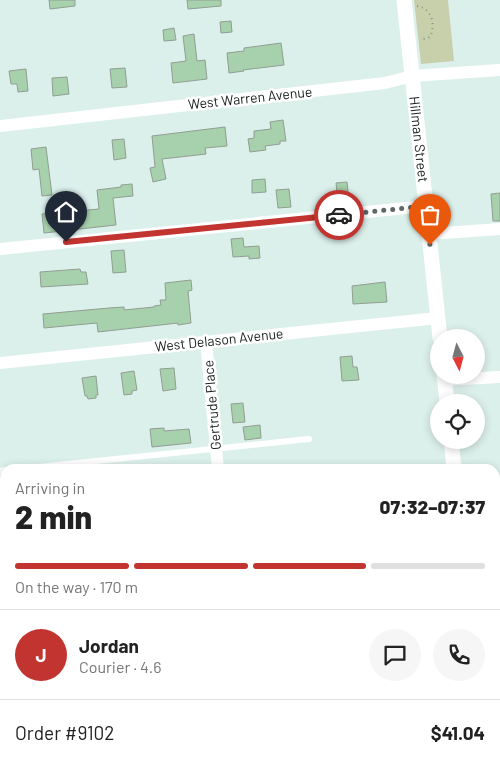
<!DOCTYPE html>
<meta charset="utf-8">
<style>
body{margin:0;font-family:Barlow,sans-serif;background:#f6f6f6;color:#222;height:100vh;display:flex;flex-direction:column;font-size:19px;white-space:nowrap}
*{box-sizing:border-box;margin:0}
p{font-size:16px;color:#767676}
.icon{flex:none;width:28px;height:28px;fill:none;stroke:currentColor;stroke-width:2;stroke-linecap:round;stroke-linejoin:round}
.map{position:relative;flex:1;overflow:hidden}
.panel{position:absolute;left:0px;top:464px;width:500px;height:311px;display:flex;flex-direction:column;background:#fff;border-radius:15px 15px 0 0;box-shadow:0 2px 8px #0003}
.panel>*{flex:none}
.needle{width:32px;rotate:174deg}
.controls{position:absolute;left:430px;top:329px;display:grid;gap:10px}
.controls a{display:grid;place-items:center;width:55px;height:55px;border-radius:50%;background:#fff;box-shadow:0 2px 8px #0003;font-size:25px}
.pin{position:absolute;display:grid;place-items:center;width:42px;height:42px;color:#fff;margin:-51px -21px;border-radius:50% 50% 50% 0;rotate:-45deg;box-shadow:0 0 5px #0007}
.pin .icon{rotate:45deg}
.courier{position:absolute;display:grid;place-items:center;width:50px;height:50px;margin:-25px;border:4px solid #c2342f;border-radius:50%;background:#fff;color:#222;box-shadow:0 1px 6px #0007}
.overview em{font-style:normal;font-weight:800}
.overview div{display:flex;flex-direction:column-reverse}
.overview{display:flex;align-items:center;justify-content:space-between;height:85px;padding:0 15px}
h1{font-size:32px;font-weight:800;line-height:38px}
.bar{display:grid;grid-template-columns:repeat(4,1fr);gap:8px 5px;align-content:center;height:60px;padding:0 15px}
.bar i{height:6px;border-radius:4px;background:#e0e0e0}
.bar .active{background:#c2342f}
.bar p{grid-column:span 4}
.line{display:flex;align-items:center;gap:12px;padding:0 15px;border-top:1px solid #e0e0e0}
.line div{flex:1}
.round{display:grid;place-items:center;flex:none;width:52px;height:52px;border-radius:26px;background:#f6f6f6}
.map>svg:first-child{display:block}
.green{fill:#c7d0aa}
.building{fill:#a7d0ac;stroke:#919e93}
.lines{fill:none;stroke-linecap:round;stroke-linejoin:round}
.path{stroke:#83918d;stroke-width:2;stroke-dasharray:1 4;stroke-linecap:butt}
.service{stroke:#fff;stroke-width:6}
.minor{stroke:#fff;stroke-width:12}
.tertiary{stroke:#fff;stroke-width:15}
.done{stroke:#5d6865;stroke-width:5;stroke-dasharray:0 9}
.route{stroke:#c2342f;stroke-width:6}
.labels{text-anchor:middle;stroke-width:5;stroke-linejoin:round;paint-order:stroke}
.street-label{font-size:14px;fill:#181f1d;stroke:#fff}
</style>
<div class="map">
<svg width="500" height="774" viewBox="0 0 500 774">
<rect width="100%" height="100%" fill="#dcf0eb"/>
<path class="green" d="M414,0H448L454,61L421,64Z"/>
<path class="building" d="M49,0H75V6L50,9Z
M187,0H221V6L188,9Z
M231,21L232,32L221,33L220,22Z
M174,28L176,40L164,41L163,30Z
M194,34L197,61L205,60L207,79L173,83L171,63L186,61L183,36Z
M281,43L284,65L243,70L244,71L229,73L227,53L244,51V48Z
M125,68L127,87L112,88L110,69Z
M26,69L28,91L18,92L17,84H11L9,71Z
M67,77L69,94L53,96L52,78Z
M283,120L286,141H280V144L265,146L266,150L250,152L248,139L254,138V131L271,129L270,122Z
M225,127L227,146L205,148L206,154L162,159L166,179L153,182L150,168L155,167L152,136Z
M124,139L126,158L114,160L112,140Z
M46,147L52,195L42,196L39,169L33,170L31,149Z
M265,179L266,192L252,193V180Z
M347,182L349,202L338,203L336,183Z
M132,184L133,196L113,198L116,225L44,233L42,214L58,212L56,195L65,194L66,212L99,209L97,190L121,187V185Z
M289,189L291,207L278,208L276,190Z
M500,193V221H493L491,194Z
M243,238L244,247L259,246L260,258L249,259V256L233,257L231,239Z
M124,250L126,272L113,273L111,251Z
M80,269L81,272H86L88,284L41,287L40,272Z
M191,280L192,290L188,291L191,323L178,325V323L98,332L97,323L44,328L43,314L109,308L124,307V310L154,307V306L161,305L160,300H166L165,283Z
M385,282L387,302L353,304L352,286Z
M352,356L353,367H357L359,380L342,381L340,357Z
M174,368L176,389L163,391L160,369Z
M134,371L137,390L132,391V394L124,395L121,373Z
M96,376L98,395H96V398L88,399L87,396H85L82,378Z
M243,403L245,422L233,423L231,404Z
M260,425L261,438L245,440L243,427Z
M164,428V431L189,429L191,443L152,447L150,429Z"/>
<g class="lines">
<path class="path" d="M417,6C432,8 436,25 430,37L420,40"/>
<path class="service" d="M19,469L309,439
M0,471L5,470"/>
<path class="minor" d="M0,126L385,83L412,76L500,70
M429,234L500,229
M0,249L426,206
M206,342L218,469
M0,363L438,318
M445,380L500,377
M495,543L500,542
M0,553H5
M495,695L500,694
M0,698H5"/>
<g class="tertiary">
<path id="s1" d="M404,0L440,338"/>
<path d="M444,375L447,402"/>
<path d="M451,440L454,469"/>
<path d="M486,770V774"/>
</g>
</g>
<g class="lines">
<path class="done" d="M339,215L426,206L430,245"/>
<path class="route" d="M66,242L339,215"/>
</g>
<g class="labels">
<g class="street-label">
<text transform="translate(250 98) rotate(-6)" y="5">West Warren Avenue</text>
<text dy="5" stroke="none"><textPath href="#s1" startOffset="140">Hillman Street</textPath></text>
<text transform="translate(219 340) rotate(-6)" y="5">West Delason Avenue</text>
<text transform="translate(212 405) rotate(-95)" y="5">Gertrude Place</text>
</g>
</g>
</svg>
<div class="controls">
<a><svg class="needle" viewBox="-14 -14 28 28"><path d="M0-13l5 13h-10z" fill="#e53935"/><path d="M0 13l5-13h-10z" fill="#767676"/></svg></a>
<a><svg class="icon" aria-label="locate" viewBox="0 0 24 24"><circle cx="12" cy="12" r="6"/><path d="M12 2v4M12 18v4M2 12h4M18 12h4"/></svg></a>
</div>
<div class="pin" style="left:430px;top:245px;background:#ea580c"><svg class="icon" aria-label="bag" viewBox="0 0 24 24"><path d="M5 8h14l-1 12H6zM9 8a3 3 0 0 1 6 0"/></svg></div>
<div class="pin" style="left:66px;top:242px;background:#1f2937"><svg class="icon" aria-label="home" viewBox="0 0 24 24"><path d="M3 11l9-7 9 7M6 9v11h12V9"/></svg></div>
<div class="courier" style="left:339px;top:215px"><svg class="icon" aria-label="car" viewBox="0 0 24 24"><path d="M5 17H2v-5l4-1 3-4h7l3 4 3 1v5h-3M9 17h6M6 11h13"/><circle cx="7" cy="17" r="2"/><circle cx="17" cy="17" r="2"/></svg></div>
<section class="panel">
<div class="overview"><div><h1>2 min</h1><p>Arriving in</p></div><em>07:32–07:37</em></div>
<div class="bar"><i class="active"></i><i class="active"></i><i class="active"></i><i></i><p>On the way · 170 m</p></div>
<div class="line" style="height:90px"><b class="round" style="background:#c2342f;color:#fff">J</b><div><b>Jordan</b><p>Courier · 4.6</p></div><a class="round"><svg class="icon" aria-label="chat" viewBox="0 0 24 24"><path d="M4 5h16v11H9l-5 4z"/></svg></a><a class="round"><svg class="icon" aria-label="phone" viewBox="0 0 24 24"><path d="M5 4h4l2 5-3 2q2 4 5 5l2-3 5 2v4C11 20 4 13 5 4z"/></svg></a></div>
<div class="line" style="height:65px"><div>Order #9102</div><b>$41.04</b></div>
</section>
</div>
